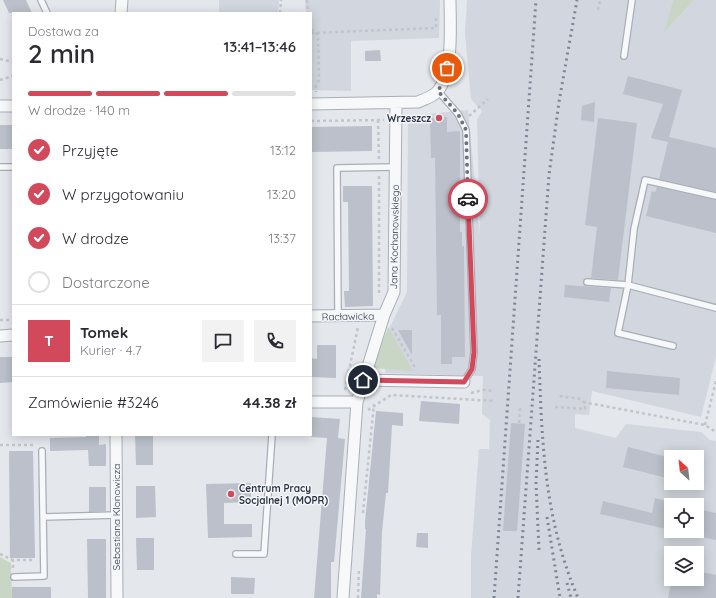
<!DOCTYPE html>
<html lang="pl">
<meta charset="utf-8">
<style>
body{margin:0;font-family:Quicksand,sans-serif;background:#f2f2f3;color:#2b2b33;height:100vh;display:flex;flex-direction:column;font-size:15px;white-space:nowrap}
*{box-sizing:border-box;margin:0}
p{font-size:13px;color:#7c7c81}
.icon{flex:none;width:22px;height:22px;fill:none;stroke:currentColor;stroke-width:2;stroke-linecap:round;stroke-linejoin:round}
.map{position:relative;flex:1;overflow:hidden}
.side{position:absolute;left:12px;top:12px;width:300px;height:424px;display:flex;flex-direction:column;background:#fff;border-radius:0px;box-shadow:0 2px 10px #0003}
.side>*{flex:none}
.needle{width:26px;rotate:333deg}
.buttons{position:absolute;left:664px;top:450px;display:grid;gap:8px}
.buttons a{display:grid;place-items:center;width:40px;height:40px;border-radius:0px;background:#fff;box-shadow:0 2px 10px #0003;font-size:20px}
.pin{position:absolute;display:grid;place-items:center;width:34px;height:34px;color:#fff;margin:-17px;border:2px solid #fff;border-radius:50%;box-shadow:0 1px 4px #0007}
.courier{position:absolute;display:grid;place-items:center;width:40px;height:40px;margin:-20px;border:3px solid #d1495b;border-radius:50%;background:#fff;color:#222;box-shadow:0 1px 5px #0007}
.headline em{font-style:normal;font-weight:600}
.headline div{display:flex;flex-direction:column-reverse}
.headline{display:flex;align-items:center;justify-content:space-between;height:68px;padding:0 16px}
h1{font-size:26px;font-weight:600;line-height:30px}
.bar{display:grid;grid-template-columns:repeat(4,1fr);gap:6px 4px;align-content:center;height:48px;padding:0 16px}
.bar i{height:5px;border-radius:3px;background:#e1e1e2}
.bar .current{background:#d1495b}
.bar p{grid-column:span 4}
.line{display:flex;align-items:center;gap:10px;padding:0 16px;border-top:1px solid #e1e1e2}
.line div{flex:1}
.round{display:grid;place-items:center;flex:none;width:42px;height:42px;border-radius:0px;background:#f2f2f3}
ol{padding:0 16px;list-style:none}
li{display:flex;align-items:center;gap:12px;height:44px}
li p{margin-inline-start:auto}
li .icon{padding:4px;border-radius:50%;background:#d1495b;color:#fff;stroke-width:4}
li:last-child{color:#7c7c81}
li i{width:22px;height:22px;border:2px solid #e1e1e2;border-radius:50%}
.map>svg:first-child{display:block}
.built{fill:#d2d6de;fill-rule:evenodd}
.green{fill:#c9d6c5}
.building{fill:#bbc0ca}
.lines{fill:none;stroke-linecap:round;stroke-linejoin:round}
.lane-casing{stroke:#a9aeb7;stroke-width:8}
.street-casing{stroke:#a9aeb7;stroke-width:13}
.path{stroke:#c2c5cb;stroke-width:2.5;stroke-dasharray:3 3;stroke-linecap:butt}
.lane{stroke:#f7f8fa;stroke-width:5.5}
.street{stroke:#f7f8fa;stroke-width:11}
.rail{stroke:#7d8696;stroke-width:3;stroke-dasharray:2 4;stroke-linecap:butt}
.done{stroke:#6c737f;stroke-width:4;stroke-dasharray:0 7.2}
.route{stroke:#d1495b;stroke-width:5}
.poi-dot{fill:#d1495b;stroke:#f4f6f9;stroke-width:1.5}
.labels{text-anchor:middle;stroke-width:3;stroke-linejoin:round;paint-order:stroke}
.poi-label{font-size:10px;font-weight:bold;fill:#2b3445;stroke:#f4f6f9;text-anchor:end}
.street-label{font-size:10px;fill:#2b3445;stroke:#f4f6f9}
</style>
<div class="map">
<svg width="716" height="598" viewBox="0 0 716 598">
<rect width="100%" height="100%" fill="#e4e7ec"/>
<path class="built" d="M219,0H279L278,13H219Z
M305,0H440L439,38L351,41V91L311,90V13H306Z
M467,0H673L665,32L694,0H716V357L701,417L592,391L589,415L575,414V428L616,438L626,424L701,432L710,440L716,441V598H471V556L479,449H489L490,420L482,414L483,376L385,373L388,331L407,292L408,116L468,110L480,237L477,120L482,111L471,99L465,33ZM671,457H697V483H671ZM671,505H697V531H671ZM671,553H697V579H671Z"/>
<path class="green" d="M673,0H694L664,33Z
M388,327L413,371L373,368Z
M0,557L11,563L12,598H0Z"/>
<path class="building" d="M3,0H26L32,13H9Z
M380,50L381,61H365V51Z
M628,76L682,90L669,137L716,148V192L659,179L668,142L651,138L663,104L623,94Z
M595,102L594,122L581,120L582,106Z
M447,117V132L460,131V232H462V246H464L465,357H452V364H441V315H437L435,158H431L430,118Z
M598,118L637,123L618,280L591,278L597,227L585,225Z
M0,125H13V149H0Z
M372,126V151L311,152V127Z
M343,186H372L373,306L345,307L344,291H349L348,202H343Z
M657,187L716,200V233L646,216L652,191L655,192Z
M565,285L611,288L609,302L564,297Z
M398,330H412V355Z
M317,345H336V378L311,377V358L317,359Z
M0,357H13V382L0,383Z
M607,371L680,378L679,395L606,388Z
M421,401L460,404L459,424L419,421Z
M376,411L403,413V426L392,425L388,493H386L382,532L380,595L377,594V598H361L366,529H365V522Z
M311,417L340,419L338,438L345,439L334,562H331V598H314L327,438L311,437Z
M511,423L525,424L517,531H503Z
M86,435H99V445L106,444V466H89L88,450L50,451V438L86,437Z
M135,435H153V465H136Z
M628,447L671,458V479L623,467Z
M9,451H33L35,558H10Z
M251,483V502L224,503V524H252V537L208,538L206,484Z
M136,486H155L156,517L136,518Z
M89,487H106V511L89,512Z
M655,498L671,502V530L600,514L603,501L652,513Z
M697,509L716,513V540L697,536Z
M417,533H428V548L416,547Z
M136,538H154V570H137Z
M87,539H106V598H88Z
M697,571L716,575V598H668L672,579H697Z
M231,577L255,578L254,594H231Z
M12,587H51V598H12Z"/>
<g class="lines">
<defs>
<path id="lane" d="M41,0L47,13
M624,56L632,0
M438,91L458,114L466,130L474,352L472,369L464,382
M0,167H13
M716,196L645,180L634,229L628,285L716,308
M587,282L628,285L618,333L673,346
M338,315L337,168L395,167
M43,517L117,515
M236,554H264L272,435
M14,577L44,576L42,451"/>
<path id="street" d="M121,13L122,0
M311,104L418,102C425,99 432,97 437,92C454,73 450,24 450,0
M0,106H13
M311,316L384,315
M0,336L13,335
M363,380L464,382
M311,402H357
M116,435L117,598
M343,598L357,402L384,315L394,292L396,104"/>
</defs>
<use href="#lane" class="lane-casing"/>
<use href="#street" class="street-casing"/>
<path class="path" d="M307,0L308,13
M598,10L600,0
M280,13L281,0
M311,19H312
M311,29L318,35L319,80L316,85V92
M311,33L436,28V16
M0,59L13,62
M0,80L13,76
M469,116L488,99
M378,120L379,159
M311,121L384,120
M379,176V295
M0,320H13
M392,328L416,369
M345,390L358,327
M471,393L483,390L494,391
M583,402L705,425L716,432
M555,407L585,409V404L581,399L559,396
M368,410L391,395L495,401
M519,423L520,408
M705,425L716,381
M0,445H35
M363,513L374,404
M0,554L13,560
M13,568V560H34
M358,598L359,568"/>
<use href="#lane" class="lane"/>
<use href="#street" class="street"/>
<path class="rail" d="M539,359C542,444 544,518 578,598
M538,440L536,483L539,550
M547,517L560,598
M567,583L571,598
M494,598L536,0
M518,598L549,175L559,102L577,0"/>
</g>
<g class="lines">
<path class="done" d="M447,68L444,80L438,91L458,114L466,130L468,199"/>
<path class="route" d="M363,380L464,382L472,369L474,352L468,199"/>
</g>
<g class="poi-dot">
<circle cx="439" cy="118" r="4"/>
<circle cx="231" cy="494" r="4"/>
</g>
<g class="labels">
<g class="poi-label">
<text x="431" y="122">Wrzeszcz</text>
<text x="239" y="492" text-anchor="start">Centrum Pracy<tspan x="239" dy="12">Socjalnej 1 (MOPR)</tspan></text>
</g>
<g class="street-label">
<text transform="translate(394 237) rotate(-89)" y="4">Jana Kochanowskiego</text>
<text transform="translate(348 316) rotate(-1)" y="4">Racławicka</text>
<text transform="translate(116 517) rotate(-90)" y="4">Sebastiana Klonowicza</text>
</g>
</g>
</svg>
<div class="buttons">
<a><svg class="needle" viewBox="-14 -14 28 28"><path d="M0-13l5 13h-10z" fill="#e53935"/><path d="M0 13l5-13h-10z" fill="#7c7c81"/></svg></a>
<a><svg class="icon" aria-label="locate" viewBox="0 0 24 24"><circle cx="12" cy="12" r="6"/><path d="M12 2v4M12 18v4M2 12h4M18 12h4"/></svg></a>
<a><svg class="icon" aria-label="layers" viewBox="0 0 24 24"><path d="M12 4l9 5-9 5-9-5zM3 14l9 5 9-5"/></svg></a>
</div>
<div class="pin" style="left:447px;top:68px;background:#ea580c"><svg class="icon" aria-label="bag" viewBox="0 0 24 24"><path d="M5 8h14l-1 12H6zM9 8a3 3 0 0 1 6 0"/></svg></div>
<div class="pin" style="left:363px;top:380px;background:#1f2937"><svg class="icon" aria-label="home" viewBox="0 0 24 24"><path d="M3 11l9-7 9 7M6 9v11h12V9"/></svg></div>
<div class="courier" style="left:468px;top:199px"><svg class="icon" aria-label="car" viewBox="0 0 24 24"><path d="M5 17H2v-5l4-1 3-4h7l3 4 3 1v5h-3M9 17h6M6 11h13"/><circle cx="7" cy="17" r="2"/><circle cx="17" cy="17" r="2"/></svg></div>
<section class="side">
<div class="headline"><div><h1>2 min</h1><p>Dostawa za</p></div><em>13:41–13:46</em></div>
<div class="bar"><i class="current"></i><i class="current"></i><i class="current"></i><i></i><p>W drodze · 140 m</p></div>
<ol>
<li><svg class="icon" aria-label="check" viewBox="0 0 24 24"><path d="M5 12l5 5 9-10"/></svg>Przyjęte<p>13:12</p></li>
<li><svg class="icon" aria-label="check" viewBox="0 0 24 24"><path d="M5 12l5 5 9-10"/></svg>W przygotowaniu<p>13:20</p></li>
<li><svg class="icon" aria-label="check" viewBox="0 0 24 24"><path d="M5 12l5 5 9-10"/></svg>W drodze<p>13:37</p></li>
<li><i></i>Dostarczone</li>
</ol>
<div class="line" style="height:72px"><b class="round" style="background:#d1495b;color:#fff">T</b><div><b>Tomek</b><p>Kurier · 4.7</p></div><a class="round"><svg class="icon" aria-label="chat" viewBox="0 0 24 24"><path d="M4 5h16v11H9l-5 4z"/></svg></a><a class="round"><svg class="icon" aria-label="phone" viewBox="0 0 24 24"><path d="M5 4h4l2 5-3 2q2 4 5 5l2-3 5 2v4C11 20 4 13 5 4z"/></svg></a></div>
<div class="line" style="height:52px"><div>Zamówienie #3246</div><b>44.38 zł</b></div>
</section>
</div>
